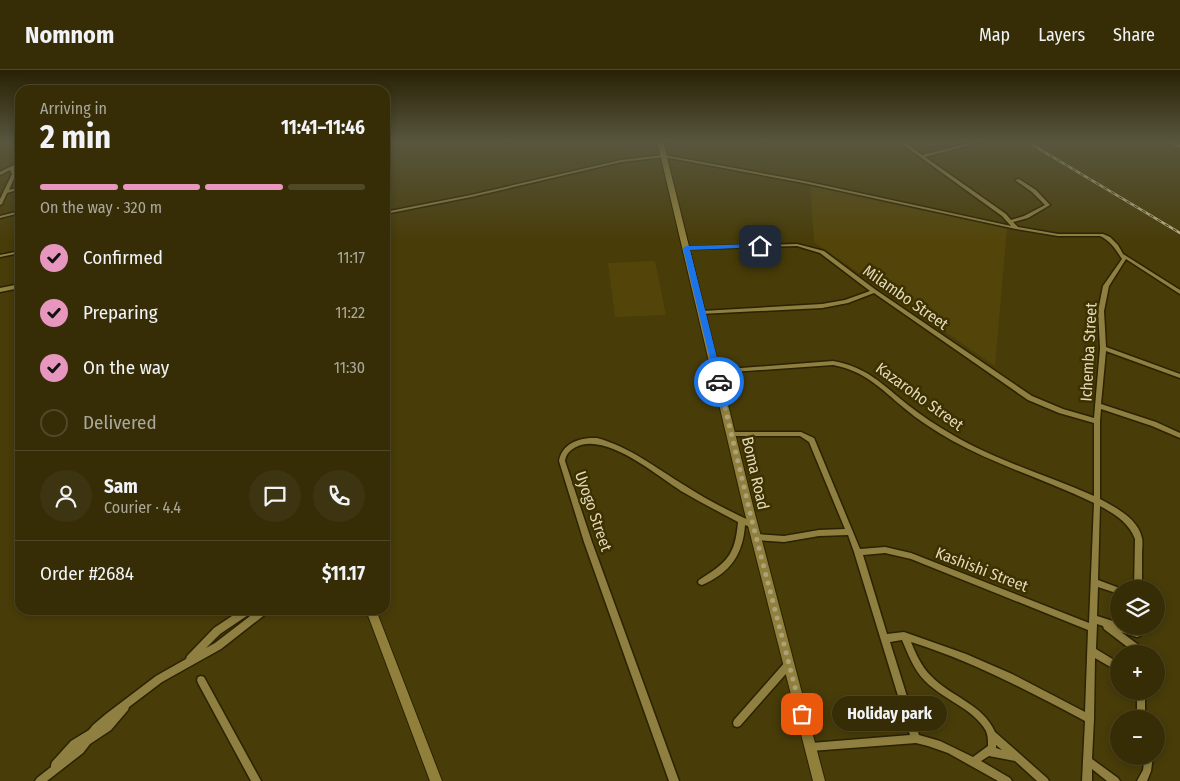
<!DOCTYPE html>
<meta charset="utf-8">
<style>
body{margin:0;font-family:"Fira Sans Condensed",sans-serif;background:#3d3511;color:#f1f3f6;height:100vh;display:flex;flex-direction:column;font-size:19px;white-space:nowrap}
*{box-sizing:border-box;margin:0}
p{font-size:16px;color:#aaa89b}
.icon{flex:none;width:28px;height:28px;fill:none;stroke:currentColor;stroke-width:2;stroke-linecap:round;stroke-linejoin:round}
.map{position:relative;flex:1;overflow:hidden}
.details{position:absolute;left:15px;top:15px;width:375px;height:530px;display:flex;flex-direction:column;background:#362d07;border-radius:15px;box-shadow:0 2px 8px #0003,0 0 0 1px #504928}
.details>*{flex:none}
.fabs{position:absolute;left:1110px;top:510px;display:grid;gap:10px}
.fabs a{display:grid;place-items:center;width:55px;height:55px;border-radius:50%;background:#362d07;box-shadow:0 2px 8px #0003,0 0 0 1px #504928;font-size:25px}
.pin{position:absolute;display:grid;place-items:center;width:42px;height:42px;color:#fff;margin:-21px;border-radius:10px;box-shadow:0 2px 8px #0006}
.courier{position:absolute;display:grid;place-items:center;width:50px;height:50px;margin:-25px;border:4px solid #1a73e8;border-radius:50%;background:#fff;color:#222;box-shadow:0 1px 6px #0007}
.bubble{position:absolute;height:35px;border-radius:18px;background:#362d07;box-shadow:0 2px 8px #0003,0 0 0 1px #504928;font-size:16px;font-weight:700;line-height:35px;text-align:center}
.head em{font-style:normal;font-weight:700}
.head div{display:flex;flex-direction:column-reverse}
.head{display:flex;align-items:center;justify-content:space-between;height:85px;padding:0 25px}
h1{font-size:32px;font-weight:700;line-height:38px}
.bar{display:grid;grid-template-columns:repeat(4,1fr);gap:8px 5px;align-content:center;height:60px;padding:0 25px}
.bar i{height:6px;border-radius:4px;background:#504928}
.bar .on{background:#e797bd}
.bar p{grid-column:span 4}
.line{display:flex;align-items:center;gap:12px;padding:0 25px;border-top:1px solid #504928}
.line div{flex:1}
.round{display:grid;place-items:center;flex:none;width:52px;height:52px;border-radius:26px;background:#3d3511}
ol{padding:0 25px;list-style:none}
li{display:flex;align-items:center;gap:15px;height:55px}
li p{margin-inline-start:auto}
li .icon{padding:5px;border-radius:50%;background:#e797bd;color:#111;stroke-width:4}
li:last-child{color:#aaa89b}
li i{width:28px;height:28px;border:2px solid #504928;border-radius:50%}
header{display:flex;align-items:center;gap:30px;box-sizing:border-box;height:70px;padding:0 25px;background:#362d07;border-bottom:1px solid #504928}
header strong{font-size:24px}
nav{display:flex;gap:28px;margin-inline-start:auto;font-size:18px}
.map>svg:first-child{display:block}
.built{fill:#53450a}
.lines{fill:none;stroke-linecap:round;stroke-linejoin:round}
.minor-casing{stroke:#2b2302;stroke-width:3}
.secondary-casing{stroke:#2b2302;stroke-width:2}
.trunk-casing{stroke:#2b2302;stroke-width:2}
.minor{fill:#8f7f41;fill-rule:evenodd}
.secondary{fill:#91803c;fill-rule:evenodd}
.trunk{fill:#968232;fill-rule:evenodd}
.rail-casing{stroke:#bdb490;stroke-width:2.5}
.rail{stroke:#3d3100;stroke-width:1;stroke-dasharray:4.5;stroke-linecap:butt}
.route{fill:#1a73e8}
.done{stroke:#aba27c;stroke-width:5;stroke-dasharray:0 9}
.labels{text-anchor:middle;stroke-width:5;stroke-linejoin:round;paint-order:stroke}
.street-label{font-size:16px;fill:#e1d9ba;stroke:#3d3100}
</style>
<header>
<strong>Nomnom</strong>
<nav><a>Map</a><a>Layers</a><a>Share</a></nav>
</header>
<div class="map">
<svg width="1180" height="711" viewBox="0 0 1180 711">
<rect width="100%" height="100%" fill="#483c09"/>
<path class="built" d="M810,114L1007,158L995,296L814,172Z
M655,191L666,245L615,247L608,193Z"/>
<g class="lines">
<defs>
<path id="minor" d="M898,71H903L922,85L978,71H985L925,87L1006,144L1011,150L1024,146L1045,135L1032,122L1015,110L1019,109L1036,120L1050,135L1028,148L1013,152L1018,157L1058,164H1103L1110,167L1118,175L1123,184L1180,220V224L1126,189L1109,216L1104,241L1106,277L1180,304V308L1106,281L1101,334L1156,352L1180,363V368L1152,356L1101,339L1100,351V429C1117,438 1138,449 1142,468C1143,473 1142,479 1142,484C1142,495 1142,507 1142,519H1134L1135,469C1129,453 1115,444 1100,436L1098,510L1122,519H1119V524L1098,517L1097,546L1119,553V556H1128L1134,558L1135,556H1143L1140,566L1137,567L1121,562L1140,576L1143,584H1135L1134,582L1104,559L1103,556L1097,554L1096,579L1119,593V602L1095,588L1094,649L1092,689L1118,708L1120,711H1107L1092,699V711H1082L1085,651C1028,621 972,591 911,572C916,584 921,596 931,606C951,627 983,634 995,662L1047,708L1049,711H1037L1015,691L989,686L981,691L1010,708L1012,711H998L948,683L928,676L916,673L811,681L808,680L807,677L808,674L811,673L910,665L854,482L848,465L819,466L784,472L756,470L753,469L752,467L753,465L756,464L784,466L819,460L845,459L809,372L800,366H730L729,364L730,362H801L814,368L860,479L885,477L911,483L1089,553L1094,433C1046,410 996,395 951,370C934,360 918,350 904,338C880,318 865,301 833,295L717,303L715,302L714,301L715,300L833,291C867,297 882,314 908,335C922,346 937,356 953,365C997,391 1047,405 1094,426V353L1059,343L1028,330L874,223L848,233L822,238L700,244L699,243L700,242L702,241L822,234L845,230L870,221L820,183L797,176L686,179L684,178L686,177L797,174L824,181L876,220L1032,326L1063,339L1094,348L1100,278L1098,241L1103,216L1122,189C1116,180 1111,171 1100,166H1058L1016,159L804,113L664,87L621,92L471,127L385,144V142L471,125L621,90L664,85L804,111L1011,156L1002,146ZM885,483L911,489L1088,560L1085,642L1012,604L966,584L904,562L887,564L863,485ZM902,570C908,584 914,600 925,611C942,629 973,638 986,661C988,666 988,670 988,676L973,687L940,671L919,665L890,572ZM996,675L1002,680L996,678Z
M20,92V95L14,98L16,104L9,120L20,117V119L7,123L2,134L0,135V129L12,104L10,100L0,105V102Z
M20,141V143L0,148V146Z
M20,181V183L0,187V185Z
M20,214V218L0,222V218Z
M597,368C630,377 656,398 684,415C707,430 731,442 755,453L757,455L755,457L753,458L745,455C743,485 730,503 702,515L699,514L698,512L699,510C727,492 735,486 738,452C719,442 700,432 681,421C656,405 606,362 576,377C570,380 566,384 565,391L592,472L679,711H669L584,472L559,391C562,373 580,367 597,368Z
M241,540H252L251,543L220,564L206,578L215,573L258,540H268L267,543L221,579L162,612L129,637L128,640L111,660L90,674L83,683L47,711H35L37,708L51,697V695L52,692L71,671L89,660L93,655L106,644L156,606L186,589L187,586L214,558Z
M789,590L792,591L793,594L792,597L740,656L737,657L734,656L733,653L734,650L786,591Z
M201,606L204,607L261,711H251L198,613L197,610L198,607Z
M1137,621H1145V649H1137Z
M1145,686H1153L1151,701L1147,711H1137L1143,700Z"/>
<path id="secondary" d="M657,71H663L754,440L825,711H813L744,440Z
M366,540H376L442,711H430Z"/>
<path id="trunk" d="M1162,71H1172L1180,74V78Z"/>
</defs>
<use href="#minor" class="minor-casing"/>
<use href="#secondary" class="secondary-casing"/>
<use href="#trunk" class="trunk-casing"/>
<use href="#minor" class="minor"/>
<use href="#secondary" class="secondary"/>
<use href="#trunk" class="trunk"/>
<defs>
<path id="rail" d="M1026,71L1180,163"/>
</defs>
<use href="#rail" class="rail-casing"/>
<use href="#rail" class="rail"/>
</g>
<linearGradient id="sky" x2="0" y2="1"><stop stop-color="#282105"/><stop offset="0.42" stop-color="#58563e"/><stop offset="1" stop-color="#58563e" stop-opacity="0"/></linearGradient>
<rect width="1180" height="171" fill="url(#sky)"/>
<path class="route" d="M760,174L764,176L763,177L690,180L723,312L722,314H716L683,178L686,176Z"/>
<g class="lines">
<path class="done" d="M719,312L753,455L802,644"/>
</g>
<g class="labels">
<g class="street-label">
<text transform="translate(906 227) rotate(35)" y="6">Milambo Street</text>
<text transform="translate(1088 282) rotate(-87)" y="6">Ichemba Street</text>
<text transform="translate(920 326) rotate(36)" y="6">Kazaroho Street</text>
<text transform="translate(756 403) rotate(77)" y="6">Boma Road</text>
<text transform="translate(594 441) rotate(71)" y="6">Uyogo Street</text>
<text transform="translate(982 499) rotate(21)" y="6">Kashishi Street</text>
</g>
</g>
</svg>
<div class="fabs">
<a><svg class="icon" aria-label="layers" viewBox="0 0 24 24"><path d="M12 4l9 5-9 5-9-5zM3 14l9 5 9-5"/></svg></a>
<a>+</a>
<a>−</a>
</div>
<div class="pin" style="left:802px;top:644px;background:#ea580c"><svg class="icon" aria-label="bag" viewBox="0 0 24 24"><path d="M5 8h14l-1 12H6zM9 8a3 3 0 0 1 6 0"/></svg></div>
<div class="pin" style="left:760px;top:176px;background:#1f2937"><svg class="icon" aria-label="home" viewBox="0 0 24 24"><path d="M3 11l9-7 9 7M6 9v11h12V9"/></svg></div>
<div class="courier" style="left:719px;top:312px"><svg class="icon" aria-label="car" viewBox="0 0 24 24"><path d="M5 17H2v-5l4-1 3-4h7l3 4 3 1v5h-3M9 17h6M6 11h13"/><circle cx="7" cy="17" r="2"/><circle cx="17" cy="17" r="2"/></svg></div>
<div class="bubble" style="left:832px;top:626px;width:115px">Holiday park</div>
<section class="details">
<div class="head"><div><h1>2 min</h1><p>Arriving in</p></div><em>11:41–11:46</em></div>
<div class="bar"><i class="on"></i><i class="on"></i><i class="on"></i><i></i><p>On the way · 320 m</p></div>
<ol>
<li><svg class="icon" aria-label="check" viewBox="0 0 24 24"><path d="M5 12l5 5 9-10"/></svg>Confirmed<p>11:17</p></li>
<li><svg class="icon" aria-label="check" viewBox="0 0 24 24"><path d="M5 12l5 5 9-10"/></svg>Preparing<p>11:22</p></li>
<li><svg class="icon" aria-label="check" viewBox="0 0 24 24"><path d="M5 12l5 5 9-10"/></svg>On the way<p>11:30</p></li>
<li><i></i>Delivered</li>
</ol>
<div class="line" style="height:90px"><a class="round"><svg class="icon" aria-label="person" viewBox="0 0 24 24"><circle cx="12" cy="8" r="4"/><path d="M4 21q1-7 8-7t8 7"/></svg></a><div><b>Sam</b><p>Courier · 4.4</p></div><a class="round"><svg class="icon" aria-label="chat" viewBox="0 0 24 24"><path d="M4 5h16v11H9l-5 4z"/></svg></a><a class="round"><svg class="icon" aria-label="phone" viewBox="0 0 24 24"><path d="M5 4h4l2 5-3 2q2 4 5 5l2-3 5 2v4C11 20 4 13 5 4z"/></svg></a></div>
<div class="line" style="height:65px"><div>Order #2684</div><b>$11.17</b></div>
</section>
</div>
